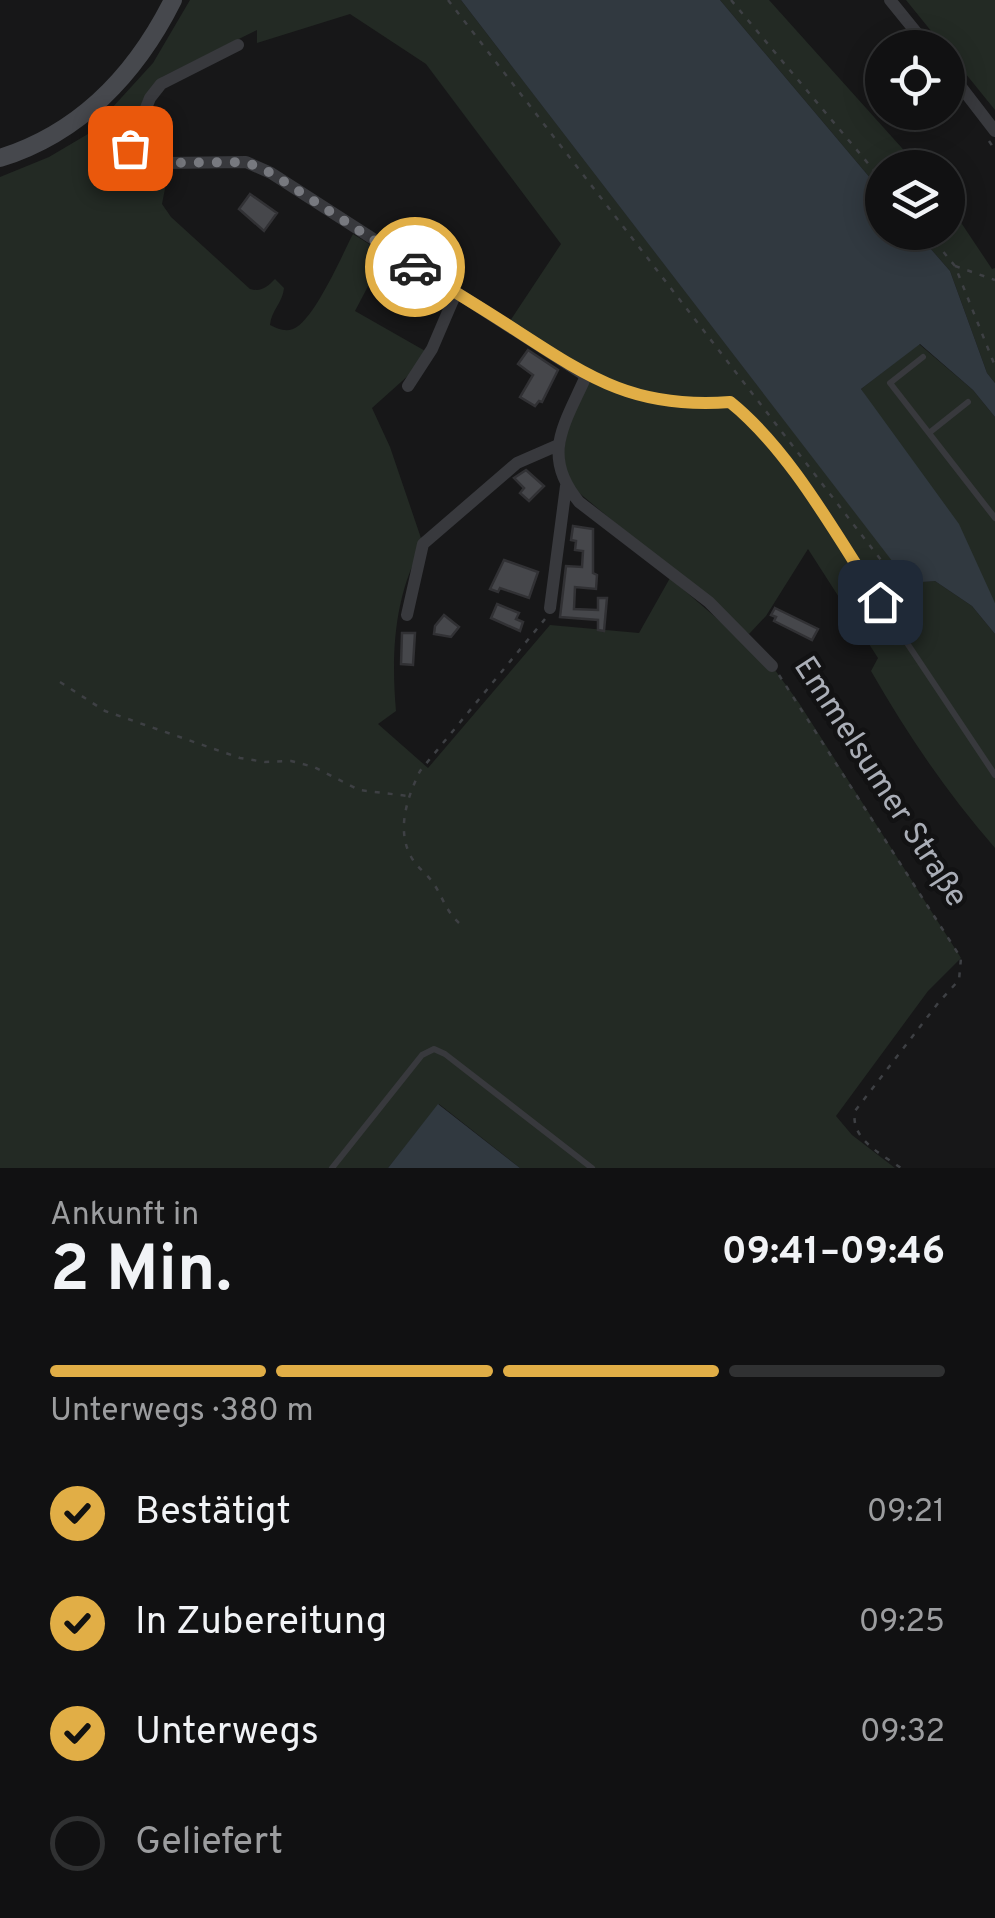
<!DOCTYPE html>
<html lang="de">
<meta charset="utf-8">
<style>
body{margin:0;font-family:Overpass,sans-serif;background:#1a1a1b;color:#f1f3f6;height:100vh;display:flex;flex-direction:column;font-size:38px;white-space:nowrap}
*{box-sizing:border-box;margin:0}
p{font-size:32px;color:#9c9d9f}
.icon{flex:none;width:55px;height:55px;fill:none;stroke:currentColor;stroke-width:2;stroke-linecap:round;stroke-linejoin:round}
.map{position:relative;height:1168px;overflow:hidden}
.panel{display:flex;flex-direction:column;background:#111112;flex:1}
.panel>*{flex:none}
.controls{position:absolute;left:865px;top:30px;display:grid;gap:20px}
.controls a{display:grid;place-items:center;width:100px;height:100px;border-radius:50%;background:#111112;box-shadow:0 5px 25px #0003,0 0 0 2px #303132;font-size:50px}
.pin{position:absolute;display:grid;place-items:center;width:85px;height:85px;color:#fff;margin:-42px;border-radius:20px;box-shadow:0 5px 15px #0006}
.courier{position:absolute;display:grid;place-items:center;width:100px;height:100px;margin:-50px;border:8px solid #e1ae46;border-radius:50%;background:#fff;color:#222;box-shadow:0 2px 12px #0007}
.headline em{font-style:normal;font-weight:700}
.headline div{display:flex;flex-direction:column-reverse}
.headline{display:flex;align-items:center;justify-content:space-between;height:170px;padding:0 50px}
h1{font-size:65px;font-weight:700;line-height:75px}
.bar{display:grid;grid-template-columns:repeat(4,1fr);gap:15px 10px;align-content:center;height:120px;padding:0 50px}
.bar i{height:12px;border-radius:8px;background:#303132}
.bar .current{background:#e1ae46}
.bar p{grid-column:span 4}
ol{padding:0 50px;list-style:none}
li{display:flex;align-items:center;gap:30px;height:110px}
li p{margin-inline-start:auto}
li .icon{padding:10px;border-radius:50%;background:#e1ae46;color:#111;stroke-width:4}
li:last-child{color:#9c9d9f}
li i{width:55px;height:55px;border:5px solid #303132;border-radius:50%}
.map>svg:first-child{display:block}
.green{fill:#232a24}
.water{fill:#313940}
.building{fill:#46474b;stroke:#313134;stroke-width:2.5}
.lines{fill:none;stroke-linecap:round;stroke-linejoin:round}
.path{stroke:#3e4044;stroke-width:2.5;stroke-dasharray:5 8;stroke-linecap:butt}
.lane{stroke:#38393d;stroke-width:6}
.street{stroke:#38393d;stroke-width:12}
.secondary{stroke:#46484d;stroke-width:18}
.done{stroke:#77797f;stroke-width:10;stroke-dasharray:0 18}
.route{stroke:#e1ae46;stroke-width:12}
.labels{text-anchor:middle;stroke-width:9;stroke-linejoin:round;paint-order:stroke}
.street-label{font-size:32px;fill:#aaaeb7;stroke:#121213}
</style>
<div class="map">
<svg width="995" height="1168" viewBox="0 0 995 1168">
<rect width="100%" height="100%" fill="#171718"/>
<path class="green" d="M190,0H461L909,582L935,581L972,606L995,634V848C947,793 907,734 871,671L878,658L808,549L766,616L749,634L572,487L562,465L568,422L592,375L510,321L561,244L426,64L350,14L257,43V30L162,77L128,142L101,120L153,63Z
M720,0H769L919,167L882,168V192Z
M906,0H995V110Z
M93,131L149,166L169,168L162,204L171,217L250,289C262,292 267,287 275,279L284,288C283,302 271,311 270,325C278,329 285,332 293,329C314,321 342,255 353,234L385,254L355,311L427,352L420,365L372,408L390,447L423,544C394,595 391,654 396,711L378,724L428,768L550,625L639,633L670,578L772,666L799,703L961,958L928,991L836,1116L852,1135L895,1168H520L439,1104L388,1168H0V177L49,157Z
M948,203L992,269L995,268V383L987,373L950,271L917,233L948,232Z
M919,344L973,390L995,417V603L861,389Z"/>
<path class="water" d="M461,0H720L882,192V232L917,233L950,271L987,373L995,383V417L973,390L920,344L861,389L959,524L995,603V634L972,606L935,581L909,583Z
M438,1104L520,1168H388Z"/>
<path class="building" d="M250,194L277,213L264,231L239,209Z
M528,350L558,370L542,402L539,401L535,406L520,397L533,375L518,364Z
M526,470L544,486L529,501L520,493L524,488L514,478Z
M573,526L593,529V573L597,575L596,589L575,587L574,609L598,610V598H607L604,631L598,630V620L560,617L566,566L582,567L583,551L575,550L576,541L571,540Z
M504,560L538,572L529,598L500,588L498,592L490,589Z
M497,604L519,613L516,619L523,622L520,631L491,618Z
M775,608L818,629L812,640L774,621L776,617L771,615Z
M444,615L459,627L451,637L434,634L435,626Z
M402,633H415L413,665L401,664Z"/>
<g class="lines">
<path class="path" d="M448,0L898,582L900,615
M731,0L882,180
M989,141L995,150
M927,232L955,266L995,366
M955,266L995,280
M779,675L961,958L959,980L939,1002L855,1111C850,1139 880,1153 901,1168
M60,682L105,711L240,758L265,762L291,761L314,767L359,790L408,796
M459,923C446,911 443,898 434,884C428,875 419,869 413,860C395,832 407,798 420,771L545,619"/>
<path class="lane" d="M923,357L890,383L995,518
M587,376C634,396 679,406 730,402L751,419L801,484L995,775
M929,433L968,402
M332,1168L422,1055L434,1049L445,1054L592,1168"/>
<path class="street" d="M890,0L929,48
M948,70L995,131
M88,111C108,136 133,154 164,163L246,162L271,173L586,376C565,424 540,455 579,502L709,602L772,666
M130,148L150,98L161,84L238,45
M408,386L432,349L456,293
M550,608L566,486
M407,615L423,544L517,463L556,446"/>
<path class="secondary" d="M0,158C80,133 136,74 173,0"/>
</g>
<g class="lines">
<path class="done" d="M130,148L164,163L246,162L271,173L415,267"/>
<path class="route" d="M415,267C448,288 482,308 514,329C591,379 635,409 730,402C791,451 837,537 880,602"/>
</g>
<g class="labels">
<g class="street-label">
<text transform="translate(882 781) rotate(57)" y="11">Emmelsumer Straße</text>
</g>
</g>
</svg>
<div class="controls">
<a><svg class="icon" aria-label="locate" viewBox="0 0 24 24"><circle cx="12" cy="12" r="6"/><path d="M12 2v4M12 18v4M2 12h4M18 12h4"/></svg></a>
<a><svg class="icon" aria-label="layers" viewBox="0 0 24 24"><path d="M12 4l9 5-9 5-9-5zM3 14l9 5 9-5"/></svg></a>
</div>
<div class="pin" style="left:130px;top:148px;background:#ea580c"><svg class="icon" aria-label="bag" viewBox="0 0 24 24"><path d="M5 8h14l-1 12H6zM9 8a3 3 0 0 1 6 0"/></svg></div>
<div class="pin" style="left:880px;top:602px;background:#1f2937"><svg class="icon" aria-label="home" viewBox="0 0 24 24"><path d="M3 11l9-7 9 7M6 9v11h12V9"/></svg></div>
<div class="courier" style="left:415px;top:267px"><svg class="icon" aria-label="car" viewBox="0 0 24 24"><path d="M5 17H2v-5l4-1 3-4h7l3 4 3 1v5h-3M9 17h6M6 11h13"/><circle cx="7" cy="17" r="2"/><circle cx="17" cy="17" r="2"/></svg></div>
</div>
<section class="panel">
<div class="headline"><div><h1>2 Min.</h1><p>Ankunft in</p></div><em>09:41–09:46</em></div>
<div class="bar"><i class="current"></i><i class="current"></i><i class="current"></i><i></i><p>Unterwegs · 380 m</p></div>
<ol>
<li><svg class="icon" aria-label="check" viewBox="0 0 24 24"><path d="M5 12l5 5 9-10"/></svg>Bestätigt<p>09:21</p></li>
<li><svg class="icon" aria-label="check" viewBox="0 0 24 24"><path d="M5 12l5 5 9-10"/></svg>In Zubereitung<p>09:25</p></li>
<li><svg class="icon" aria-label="check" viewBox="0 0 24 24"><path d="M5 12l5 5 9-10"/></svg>Unterwegs<p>09:32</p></li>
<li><i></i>Geliefert</li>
</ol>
</section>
